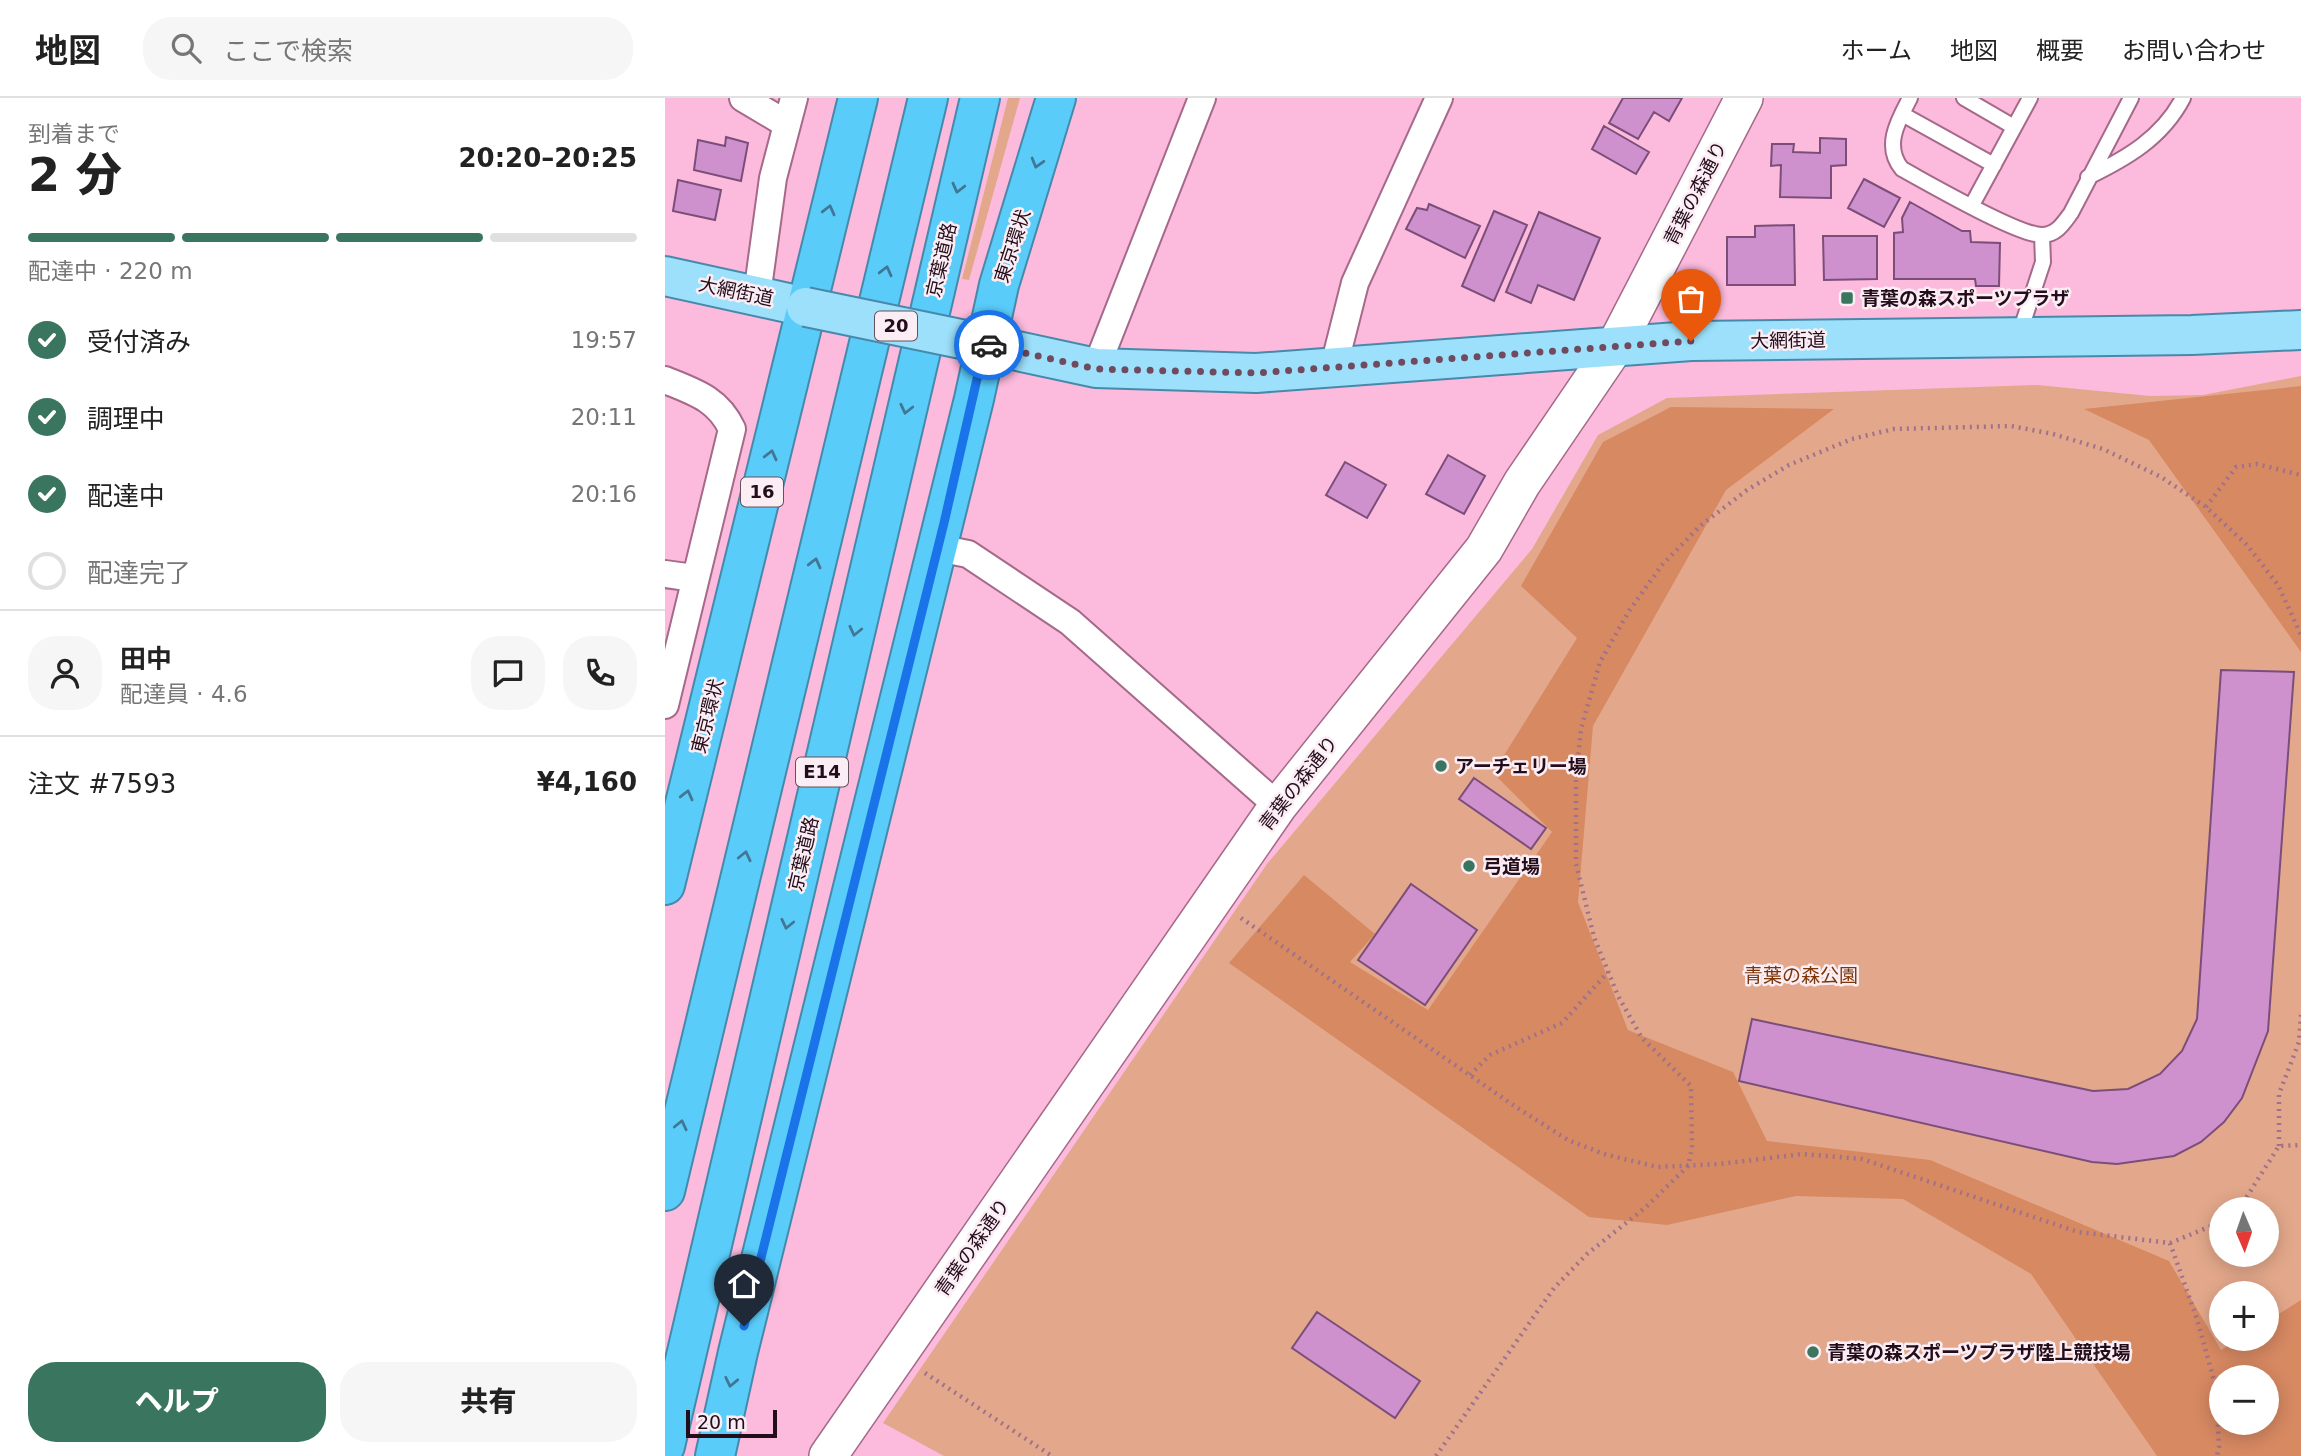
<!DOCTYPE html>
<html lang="ja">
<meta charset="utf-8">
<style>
body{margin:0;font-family:"DejaVu Sans","Noto Sans JP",sans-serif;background:#f6f6f6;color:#222;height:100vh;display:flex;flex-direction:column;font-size:26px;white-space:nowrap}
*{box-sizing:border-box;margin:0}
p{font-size:23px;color:#767676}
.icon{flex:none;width:38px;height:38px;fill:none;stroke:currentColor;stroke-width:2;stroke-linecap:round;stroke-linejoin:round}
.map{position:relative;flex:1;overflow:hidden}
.side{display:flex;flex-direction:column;background:#fff;width:665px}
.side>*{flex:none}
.needle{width:46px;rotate:178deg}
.tools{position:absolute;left:1544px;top:1099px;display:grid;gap:14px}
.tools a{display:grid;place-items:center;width:70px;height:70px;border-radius:50%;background:#fff;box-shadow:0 4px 18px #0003;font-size:35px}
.scale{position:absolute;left:21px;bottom:18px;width:91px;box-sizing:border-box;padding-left:7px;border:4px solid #240d1a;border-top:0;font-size:19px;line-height:24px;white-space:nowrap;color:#240d1a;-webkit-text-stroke:5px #fbedf4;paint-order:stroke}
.pin{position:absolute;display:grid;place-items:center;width:60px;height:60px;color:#fff;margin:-72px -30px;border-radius:50% 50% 50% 0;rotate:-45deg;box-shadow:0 0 7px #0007}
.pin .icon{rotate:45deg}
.courier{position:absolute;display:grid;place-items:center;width:70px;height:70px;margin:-35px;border:5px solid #1a73e8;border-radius:50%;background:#fff;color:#222;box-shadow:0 2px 9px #0007}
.summary em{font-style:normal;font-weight:800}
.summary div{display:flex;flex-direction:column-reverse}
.summary{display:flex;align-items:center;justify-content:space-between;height:119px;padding:0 28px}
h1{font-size:46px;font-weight:800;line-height:52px}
.bar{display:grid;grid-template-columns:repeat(4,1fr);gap:10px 7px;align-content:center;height:84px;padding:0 28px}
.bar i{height:9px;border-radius:5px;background:#e0e0e0}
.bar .on{background:#3a755f}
.bar p{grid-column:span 4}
.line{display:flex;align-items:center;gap:18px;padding:0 28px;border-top:2px solid #e0e0e0}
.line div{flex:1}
.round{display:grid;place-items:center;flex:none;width:74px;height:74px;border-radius:28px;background:#f6f6f6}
ol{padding:0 28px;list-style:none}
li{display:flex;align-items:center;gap:21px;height:77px}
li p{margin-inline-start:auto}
li .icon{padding:7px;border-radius:50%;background:#3a755f;color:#fff;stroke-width:4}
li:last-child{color:#767676}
li i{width:38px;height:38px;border:4px solid #e0e0e0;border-radius:50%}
.action{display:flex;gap:14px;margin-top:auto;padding:14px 28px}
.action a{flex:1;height:80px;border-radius:28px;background:#3a755f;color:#fff;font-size:28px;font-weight:800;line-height:80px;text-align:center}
.action a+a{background:#f6f6f6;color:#222}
header{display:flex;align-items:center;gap:42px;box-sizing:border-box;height:98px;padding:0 35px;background:#fff;border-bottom:2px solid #e0e0e0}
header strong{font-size:33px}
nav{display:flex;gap:38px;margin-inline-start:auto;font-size:24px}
.search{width:490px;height:63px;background:#f6f6f6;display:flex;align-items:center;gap:18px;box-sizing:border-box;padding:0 24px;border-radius:28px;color:#767676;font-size:26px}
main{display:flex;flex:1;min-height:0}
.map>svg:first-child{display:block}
.green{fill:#e3a88b;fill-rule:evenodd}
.forest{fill:#d78962;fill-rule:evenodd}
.building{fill:#cf91ce;stroke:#7b4e7a;stroke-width:2}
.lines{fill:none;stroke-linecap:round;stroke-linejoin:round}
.lane-casing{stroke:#a56989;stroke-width:18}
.street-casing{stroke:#a56989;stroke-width:30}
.secondary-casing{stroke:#a56989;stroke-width:40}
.primary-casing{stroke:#4789ab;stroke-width:42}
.highway-casing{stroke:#4789ab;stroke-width:42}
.path{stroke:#a0718a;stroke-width:4.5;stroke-dasharray:2 5;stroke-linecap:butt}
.lane{stroke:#fff;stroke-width:14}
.street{stroke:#fff;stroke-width:26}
.secondary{stroke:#fff;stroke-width:37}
.primary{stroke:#9ce0fb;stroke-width:38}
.highway{stroke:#5accf9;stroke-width:38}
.primary-bridge-casing{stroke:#4789ab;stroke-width:42;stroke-linecap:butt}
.primary-bridge{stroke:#9ce0fb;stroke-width:38}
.oneway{stroke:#427695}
.done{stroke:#704a5e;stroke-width:7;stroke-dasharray:0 12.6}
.route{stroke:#1a73e8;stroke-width:9}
.poi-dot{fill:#3a755f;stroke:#fbedf4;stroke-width:2.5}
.labels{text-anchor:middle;stroke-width:5;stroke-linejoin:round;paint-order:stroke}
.shield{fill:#fbedf4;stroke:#64505b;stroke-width:2}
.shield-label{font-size:18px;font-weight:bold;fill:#240d1a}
.street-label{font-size:19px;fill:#240d1a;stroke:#fbedf4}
.poi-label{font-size:19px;font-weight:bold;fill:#240d1a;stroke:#fbedf4;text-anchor:start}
.park-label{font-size:19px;fill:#7c3506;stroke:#fbedf4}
</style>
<header>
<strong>地図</strong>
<div class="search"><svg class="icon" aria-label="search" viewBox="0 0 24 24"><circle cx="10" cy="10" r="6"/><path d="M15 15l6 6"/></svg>ここで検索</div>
<nav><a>ホーム</a><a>地図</a><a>概要</a><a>お問い合わせ</a></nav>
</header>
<main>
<section class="side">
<div class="summary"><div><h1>2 分</h1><p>到着まで</p></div><em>20:20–20:25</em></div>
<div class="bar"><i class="on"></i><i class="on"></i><i class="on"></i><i></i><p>配達中 · 220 m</p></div>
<ol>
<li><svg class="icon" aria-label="check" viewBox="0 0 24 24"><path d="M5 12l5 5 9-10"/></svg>受付済み<p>19:57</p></li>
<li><svg class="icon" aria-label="check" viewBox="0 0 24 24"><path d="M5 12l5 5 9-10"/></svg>調理中<p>20:11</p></li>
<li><svg class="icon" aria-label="check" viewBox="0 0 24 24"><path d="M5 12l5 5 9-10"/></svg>配達中<p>20:16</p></li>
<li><i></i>配達完了</li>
</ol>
<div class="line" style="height:126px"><a class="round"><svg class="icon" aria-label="person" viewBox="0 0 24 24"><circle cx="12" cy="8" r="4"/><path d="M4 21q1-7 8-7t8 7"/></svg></a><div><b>田中</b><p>配達員 · 4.6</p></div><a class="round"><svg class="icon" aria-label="chat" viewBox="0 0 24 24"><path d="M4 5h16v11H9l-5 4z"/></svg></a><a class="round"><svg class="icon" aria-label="phone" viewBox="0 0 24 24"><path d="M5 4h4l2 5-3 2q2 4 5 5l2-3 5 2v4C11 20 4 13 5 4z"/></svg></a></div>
<div class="line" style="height:91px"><div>注文 #7593</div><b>¥4,160</b></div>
<div class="action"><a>ヘルプ</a><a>共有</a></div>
</section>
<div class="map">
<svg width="1636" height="1358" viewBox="0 0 1636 1358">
<rect width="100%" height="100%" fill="#fcbadc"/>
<path class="green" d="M343,0H355L304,182L297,181Z
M1636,278V1358H279L218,1325L602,766L867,451L933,337L1002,300L1372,287L1485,298L1538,297ZM1556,1111H1601V1157H1556ZM1556,1195H1601V1241H1556ZM1556,1279H1601V1325H1556Z"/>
<path class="forest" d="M1636,288V554L1484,342L1419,311Z
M1006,309L1169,311L1061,392L928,628L913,804L963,932L1068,974L1102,1043L1265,1062L1504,1163L1556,1252L1574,1241H1601V1224L1636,1202V1358H1492L1366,1176L1238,1101L1131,1098L1002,1127L924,1119L564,865L639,777L710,836L685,864L763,912L887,734L828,675L912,540L856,488L938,344ZM1556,1279H1601V1325H1556Z"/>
<path class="building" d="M958,0H1017L1004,23L989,14L973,41L944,25Z
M939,28L984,54L971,76L927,51Z
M61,39L83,45L76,83L29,72L33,42L60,48Z
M1155,40L1181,41V67L1166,68V100L1115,99L1116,67L1106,68L1107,46H1129L1128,54L1155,55Z
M1199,81L1235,100L1219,129L1183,110Z
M13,82L56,92L50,122L8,113Z
M1245,104L1297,133H1305L1306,144L1335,145L1334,188H1311L1310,181H1229V135L1238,134L1237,120Z
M764,106L815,128L800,160L741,131L752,110L762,112Z
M829,113L862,127L829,203L797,188Z
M874,114L935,140L909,202L873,187L866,205L841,194Z
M1129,127L1130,187H1062V139H1090V128Z
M1158,138H1212V181L1159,182Z
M783,357L820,378L799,416L761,396Z
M680,364L721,387L702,420L661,397Z
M1556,572L1629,574L1603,933L1577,1000L1559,1024L1536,1044L1509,1058L1452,1066L1427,1064L1074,983L1087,921L1428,993L1463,991L1495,976L1517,953L1532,921Z
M809,680L881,730L866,751L794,701Z
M746,786L812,832L760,907L693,862Z
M652,1214L755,1283L730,1320L627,1250Z"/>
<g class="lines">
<defs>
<path id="lane" d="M1245,0C1233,23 1218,48 1237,71C1263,85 1352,137 1377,137C1391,137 1398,126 1406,115L1466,0
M1299,0L1349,29
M1237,16L1329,67
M1423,79C1462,60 1497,40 1518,0
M1307,107L1365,0
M1354,237L1378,164L1377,137"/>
<path id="street" d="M78,0L120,25
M92,197L108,80L129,0
M669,268L690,185L774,0
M431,270L537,0
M0,282C30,294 53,301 67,331L0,607
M273,450L303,456L405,524L613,708
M0,476L29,480"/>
<path id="secondary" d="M163,1358L613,708L819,451L857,385L951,247L1079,0"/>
<path id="primary" d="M0,178L141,209
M320,246L431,270L591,275L1026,243L1527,237L1636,232"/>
<path id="highway" d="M0,787L193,0
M0,1093L263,0
M0,1348L315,0
M50,1358L73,1254L309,301L334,187L391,0"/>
</defs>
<use href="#lane" class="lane-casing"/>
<use href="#street" class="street-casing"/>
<use href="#secondary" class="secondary-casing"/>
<use href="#primary" class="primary-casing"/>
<use href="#highway" class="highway-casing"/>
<path class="path" d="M1541,409L1571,369L1592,366L1636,377
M576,820L851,1009L903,1042L939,1056L992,1069L1054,1066L1138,1056L1197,1061L1413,1134L1505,1145L1556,1124
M805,977L825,957L897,925L943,874
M1614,1048V996L1634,944L1636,917
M1574,1111L1614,1048L1636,1047
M1505,1145L1532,1221L1551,1290L1554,1349L1552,1358
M260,1275L387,1358
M771,1358L889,1190L922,1156L981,1109L1023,1068L1027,1050L1026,988L977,940L953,898L929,839L911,766V680L916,631L935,564L964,513L997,467L1035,428L1082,392L1124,367L1187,341L1229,331L1346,328L1388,336L1438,351L1496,379L1541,409L1582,447L1613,487L1636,537"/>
<use href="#lane" class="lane"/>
<use href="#street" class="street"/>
<use href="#secondary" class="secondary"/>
<use href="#primary" class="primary"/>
<use href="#highway" class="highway"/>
<defs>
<path id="primary-bridge" d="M141,209L320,246"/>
</defs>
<use href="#primary-bridge" class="primary-bridge-casing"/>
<use href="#primary-bridge" class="primary-bridge"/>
</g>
<defs><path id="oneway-chevron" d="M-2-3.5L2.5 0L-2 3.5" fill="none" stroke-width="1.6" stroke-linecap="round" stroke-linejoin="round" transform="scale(1.75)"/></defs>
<g class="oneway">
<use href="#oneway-chevron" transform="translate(372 65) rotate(106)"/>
<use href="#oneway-chevron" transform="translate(293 90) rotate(104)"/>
<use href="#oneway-chevron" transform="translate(164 112) rotate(-76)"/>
<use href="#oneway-chevron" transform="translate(221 173) rotate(-76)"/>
<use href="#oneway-chevron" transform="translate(241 311) rotate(103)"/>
<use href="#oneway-chevron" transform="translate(106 357) rotate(-76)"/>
<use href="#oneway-chevron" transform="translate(150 465) rotate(-76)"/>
<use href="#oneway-chevron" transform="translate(190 533) rotate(103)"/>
<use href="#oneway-chevron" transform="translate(22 697) rotate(-76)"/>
<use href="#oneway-chevron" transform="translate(80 758) rotate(-77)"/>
<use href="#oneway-chevron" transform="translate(122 826) rotate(103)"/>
<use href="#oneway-chevron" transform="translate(16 1027) rotate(-77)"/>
<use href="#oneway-chevron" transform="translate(66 1284) rotate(102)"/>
</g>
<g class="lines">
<path class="done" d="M324,247L431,271L591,275L1026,243"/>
<path class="route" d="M79,1228L279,425L320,246L324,247"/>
</g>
<g class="poi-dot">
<rect x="1175" y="193" width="14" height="14" rx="3.5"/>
<circle cx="776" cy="668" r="7"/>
<circle cx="804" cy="768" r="7"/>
<circle cx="1148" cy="1254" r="7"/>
</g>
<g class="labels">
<g class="shield">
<rect x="210" y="213.5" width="42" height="29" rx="5"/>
<rect x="76" y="379.5" width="42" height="29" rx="5"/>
<rect x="131" y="659.5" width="52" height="29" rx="5"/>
</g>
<g class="shield-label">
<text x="231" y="234">20</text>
<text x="97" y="400">16</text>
<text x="157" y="680">E14</text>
</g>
<g class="street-label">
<text transform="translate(1030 95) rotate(-63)" y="7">青葉の森通り</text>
<text transform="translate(347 148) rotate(-72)" y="7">東京環状</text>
<text transform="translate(276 162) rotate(-77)" y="7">京葉道路</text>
<text transform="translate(71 193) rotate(12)" y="7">大網街道</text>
<text transform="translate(1123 242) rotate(-1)" y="7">大網街道</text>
<text transform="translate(42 618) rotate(-76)" y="7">東京環状</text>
<text transform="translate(633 685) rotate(-52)" y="7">青葉の森通り</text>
<text transform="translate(138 756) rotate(-77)" y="7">京葉道路</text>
<text transform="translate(307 1149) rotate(-55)" y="7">青葉の森通り</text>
</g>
<g class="poi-label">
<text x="1196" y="207">青葉の森スポーツプラザ</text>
<text x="790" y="675">アーチェリー場</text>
<text x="818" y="775">弓道場</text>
<text x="1162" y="1261">青葉の森スポーツプラザ陸上競技場</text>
</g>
<g class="park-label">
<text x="1136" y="884">青葉の森公園</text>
</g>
</g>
</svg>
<div class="tools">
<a><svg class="needle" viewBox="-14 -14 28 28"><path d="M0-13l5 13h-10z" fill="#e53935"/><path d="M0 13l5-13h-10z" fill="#767676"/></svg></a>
<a>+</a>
<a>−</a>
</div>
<div class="scale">20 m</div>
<div class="pin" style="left:1026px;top:243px;background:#ea580c"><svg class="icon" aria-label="bag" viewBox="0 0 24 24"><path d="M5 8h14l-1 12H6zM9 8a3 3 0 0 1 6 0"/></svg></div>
<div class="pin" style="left:79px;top:1228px;background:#1f2937"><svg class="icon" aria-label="home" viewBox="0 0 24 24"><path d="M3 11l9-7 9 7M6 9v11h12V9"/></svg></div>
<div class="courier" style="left:324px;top:247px"><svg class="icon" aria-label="car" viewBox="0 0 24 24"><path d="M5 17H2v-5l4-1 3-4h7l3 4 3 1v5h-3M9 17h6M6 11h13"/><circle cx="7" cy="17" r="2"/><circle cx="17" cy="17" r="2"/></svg></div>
</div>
</main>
